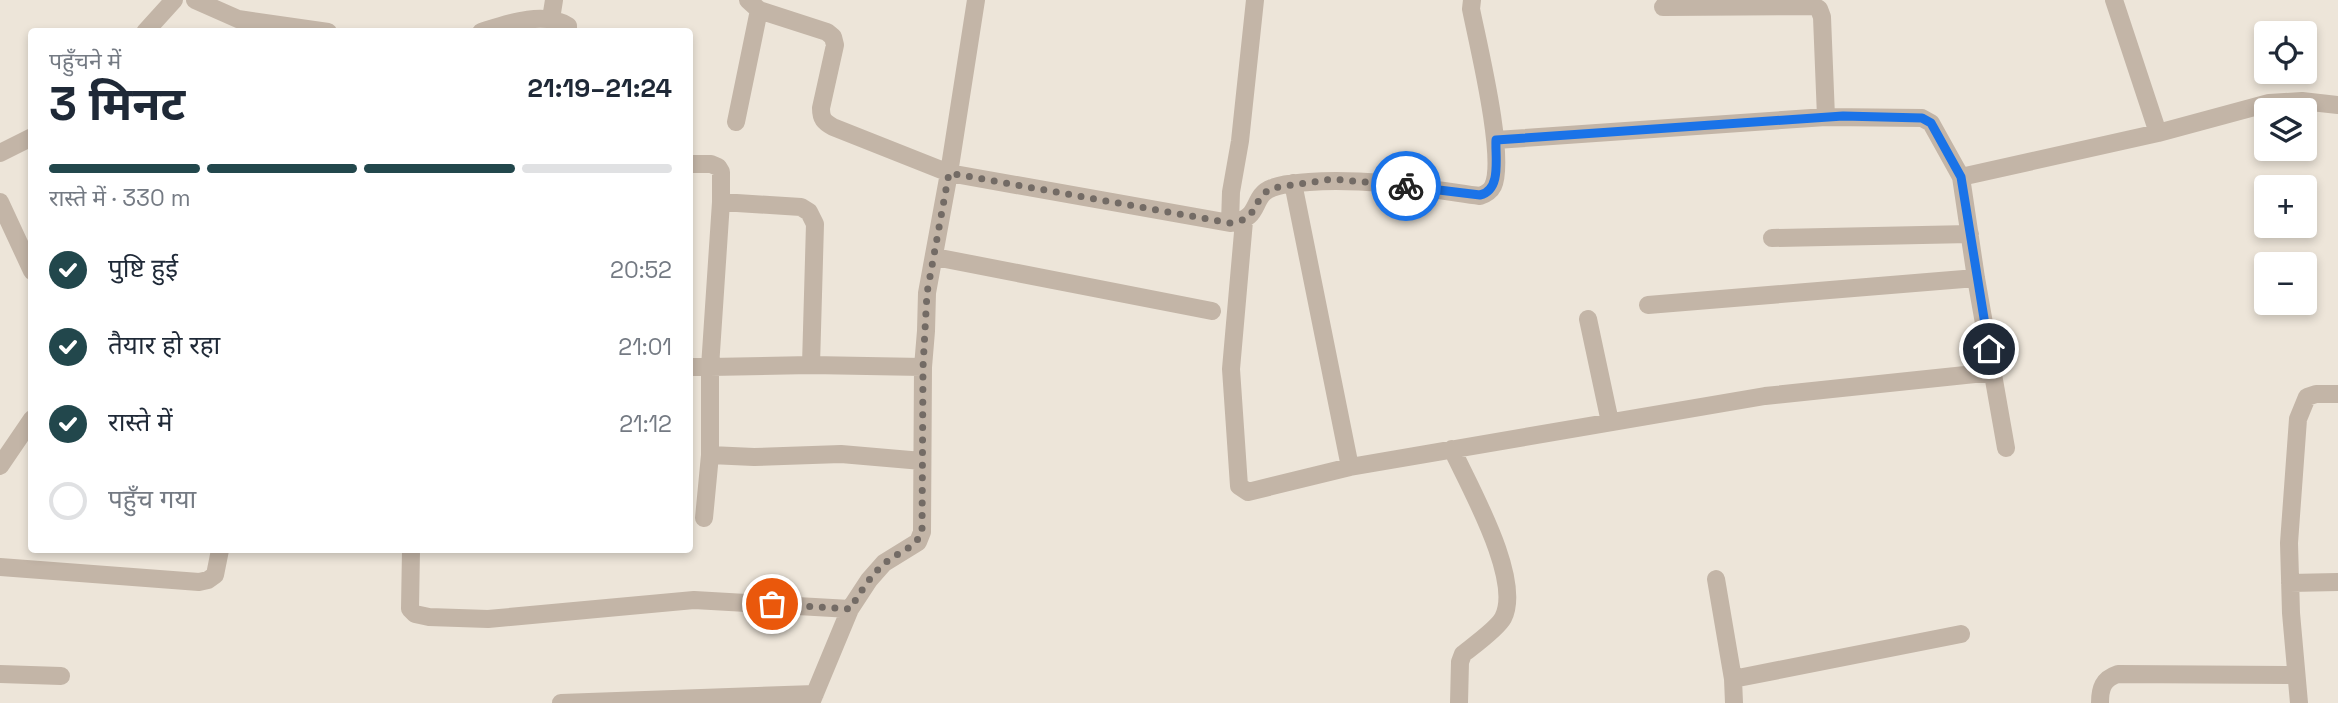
<!DOCTYPE html>
<html lang="hi">
<meta charset="utf-8">
<style>
body{margin:0;font-family:"Space Grotesk","Noto Sans Devanagari",sans-serif;background:#f6f6f7;color:#1f2937;height:100vh;display:flex;flex-direction:column;font-size:26px;white-space:nowrap}
*{box-sizing:border-box;margin:0}
p{font-size:23px;color:#747a83}
.icon{flex:none;width:38px;height:38px;fill:none;stroke:currentColor;stroke-width:2;stroke-linecap:round;stroke-linejoin:round}
.map{position:relative;flex:1;overflow:hidden}
.side{position:absolute;left:28px;top:28px;width:665px;height:525px;display:flex;flex-direction:column;background:#fff;border-radius:7px;box-shadow:0 4px 10px #0003}
.side>*{flex:none}
.controls{position:absolute;left:2254px;top:21px;display:grid;gap:14px}
.controls a{display:grid;place-items:center;width:63px;height:63px;border-radius:7px;background:#fff;box-shadow:0 4px 10px #0003;font-size:35px}
.pin{position:absolute;display:grid;place-items:center;width:60px;height:60px;color:#fff;margin:-30px;border:4px solid #fff;border-radius:50%;box-shadow:0 2px 7px #0007}
.courier{position:absolute;display:grid;place-items:center;width:70px;height:70px;margin:-35px;border:5px solid #1a73e8;border-radius:50%;background:#fff;color:#222;box-shadow:0 2px 9px #0007}
.summary em{font-style:normal;font-weight:700}
.summary div{display:flex;flex-direction:column-reverse}
.summary{display:flex;align-items:center;justify-content:space-between;height:119px;padding:0 21px}
h1{font-size:46px;font-weight:700;line-height:52px}
.bar{display:grid;grid-template-columns:repeat(4,1fr);gap:10px 7px;align-content:center;height:84px;padding:0 21px}
.bar i{height:9px;border-radius:5px;background:#e0e1e3}
.bar .selected{background:#22474c}
.bar p{grid-column:span 4}
ol{padding:0 21px;list-style:none}
li{display:flex;align-items:center;gap:21px;height:77px}
li p{margin-inline-start:auto}
li .icon{padding:7px;border-radius:50%;background:#22474c;color:#fff;stroke-width:4}
li:last-child{color:#747a83}
li i{width:38px;height:38px;border:4px solid #e0e1e3;border-radius:50%}
.map>svg:first-child{display:block}
.lines{fill:none;stroke-linecap:round;stroke-linejoin:round}
.minor{stroke:#c3b5a7;stroke-width:18}
.done{stroke:#736b65;stroke-width:7;stroke-dasharray:0 12.6}
.route{stroke:#1a73e8;stroke-width:9}
</style>
<div class="map">
<svg width="2338" height="703" viewBox="0 0 2338 703">
<rect width="100%" height="100%" fill="#ede5d9"/>
<g class="lines">
<path class="minor" d="M195,0L238,19L328,32
M748,0L759,10L827,32L833,37L835,45L821,108C821,119 824,122 833,127L949,173L1230,223C1263,219 1250,196 1272,188C1284,183 1297,183 1309,182C1367,178 1423,188 1480,196C1486,194 1490,192 1493,186C1506,158 1478,44 1471,9L1472,0
M2114,0L2158,133
M1663,7L1814,6L1819,9L1822,17L1826,117L1922,118L1931,123L1961,177L2158,133L2269,103L2302,101L2338,105
M551,19L554,0
M145,32L174,0
M481,32C506,24 544,10 568,26V32
M736,122L759,10
M1496,140L1826,117
M0,153L32,137
M690,164H711L718,167L721,172V202L710,367L811,365L923,367
M1961,177L1976,278L2006,448
M1293,183L1350,467L1765,396L1994,372
M0,202L32,271
M721,202L801,207L809,212L815,224L811,365
M1244,221L1231,369L1239,486L1248,492L1350,467
M1230,223L1231,192L1240,141L1255,0
M1772,238L1970,234
M935,257L1212,311
M1648,305L1976,278
M1588,319L1610,422
M690,367H710V455L754,457L841,454L922,461
M1452,449C1469,486 1523,580 1503,618C1497,629 1473,646 1463,654L1460,662L1459,703
M0,466L32,419
M704,518L710,455
M411,550L410,609L415,614L429,617L488,619L694,600L850,609
M0,567L199,582L208,580L215,575L220,550
M1716,579L1733,679
M2290,583L2338,582
M0,674L61,676
M561,703L815,694
M811,703L850,609L869,580L884,563L918,542L922,532L923,367L926,331L927,293L949,173L976,0
M1734,703L1733,679L1961,634
M2100,703C2100,688 2103,679 2118,674L2296,675
M2299,703L2291,613L2289,543L2298,419L2307,397L2316,394H2338"/>
</g>
<g class="lines">
<path class="done" d="M772,604L850,609C860,593 870,576 884,564C897,552 915,549 922,532L923,367L927,293L949,173L1230,223C1261,219 1250,200 1272,188L1333,179L1406,186"/>
<path class="route" d="M1406,186L1480,195C1502,190 1495,157 1496,140L1843,116L1922,118L1931,123L1961,177L1989,349"/>
</g>
</svg>
<div class="controls">
<a><svg class="icon" aria-label="locate" viewBox="0 0 24 24"><circle cx="12" cy="12" r="6"/><path d="M12 2v4M12 18v4M2 12h4M18 12h4"/></svg></a>
<a><svg class="icon" aria-label="layers" viewBox="0 0 24 24"><path d="M12 4l9 5-9 5-9-5zM3 14l9 5 9-5"/></svg></a>
<a>+</a>
<a>−</a>
</div>
<div class="pin" style="left:772px;top:604px;background:#ea580c"><svg class="icon" aria-label="bag" viewBox="0 0 24 24"><path d="M5 8h14l-1 12H6zM9 8a3 3 0 0 1 6 0"/></svg></div>
<div class="pin" style="left:1989px;top:349px;background:#1f2937"><svg class="icon" aria-label="home" viewBox="0 0 24 24"><path d="M3 11l9-7 9 7M6 9v11h12V9"/></svg></div>
<div class="courier" style="left:1406px;top:186px"><svg class="icon" aria-label="bike" viewBox="0 0 24 24"><circle cx="6" cy="16" r="4"/><circle cx="18" cy="16" r="4"/><path d="M6 16l4-8h5l3 8M10 8l3 8H6M13 5h3"/></svg></div>
<section class="side">
<div class="summary"><div><h1>3 मिनट</h1><p>पहुँचने में</p></div><em>21:19–21:24</em></div>
<div class="bar"><i class="selected"></i><i class="selected"></i><i class="selected"></i><i></i><p>रास्ते में · 330 m</p></div>
<ol>
<li><svg class="icon" aria-label="check" viewBox="0 0 24 24"><path d="M5 12l5 5 9-10"/></svg>पुष्टि हुई<p>20:52</p></li>
<li><svg class="icon" aria-label="check" viewBox="0 0 24 24"><path d="M5 12l5 5 9-10"/></svg>तैयार हो रहा<p>21:01</p></li>
<li><svg class="icon" aria-label="check" viewBox="0 0 24 24"><path d="M5 12l5 5 9-10"/></svg>रास्ते में<p>21:12</p></li>
<li><i></i>पहुँच गया</li>
</ol>
</section>
</div>
